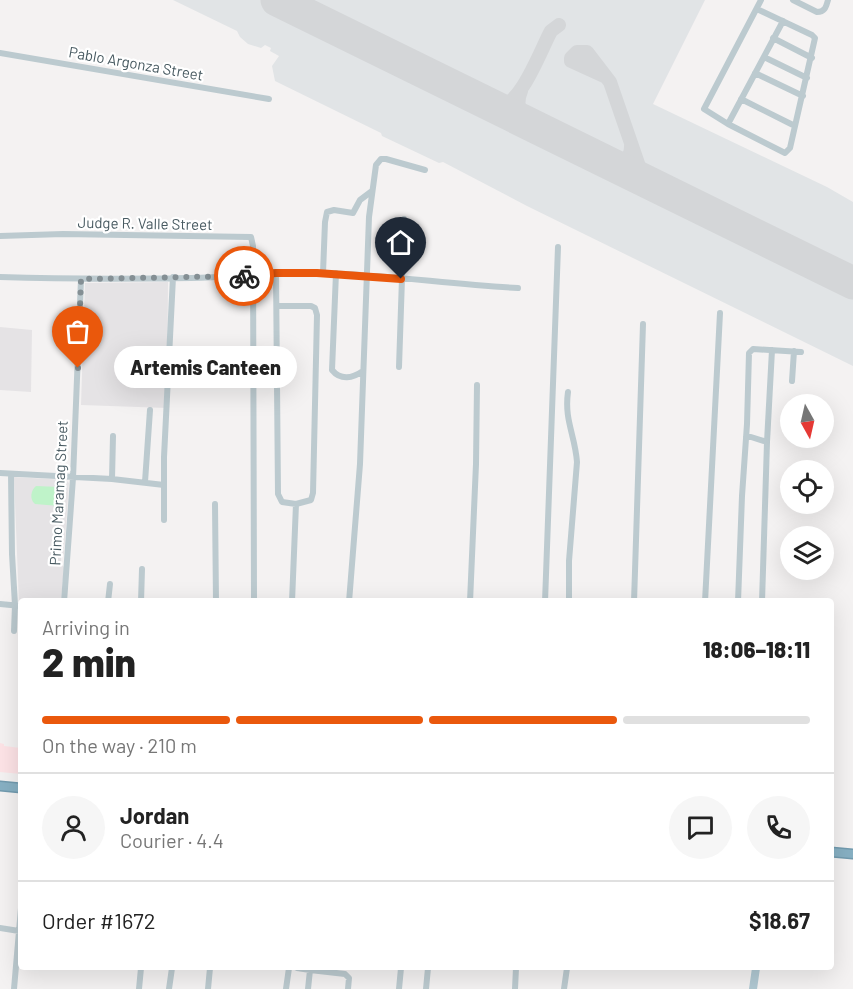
<!DOCTYPE html>
<meta charset="utf-8">
<style>
body{margin:0;font-family:Barlow,sans-serif;background:#f6f6f6;color:#222;height:100vh;display:flex;flex-direction:column;font-size:22px;white-space:nowrap}
*{box-sizing:border-box;margin:0}
p{font-size:20px;color:#767676}
.icon{flex:none;width:33px;height:33px;fill:none;stroke:currentColor;stroke-width:2;stroke-linecap:round;stroke-linejoin:round}
.map{position:relative;flex:1;overflow:hidden}
.drawer{position:absolute;left:18px;top:598px;width:816px;height:372px;display:flex;flex-direction:column;background:#fff;border-radius:6px;box-shadow:0 6px 24px #0002}
.drawer>*{flex:none}
.needle{width:39px;rotate:172deg}
.fabs{position:absolute;left:780px;top:394px;display:grid;gap:12px}
.fabs a{display:grid;place-items:center;width:54px;height:54px;border-radius:50%;background:#fff;box-shadow:0 6px 24px #0002;font-size:30px}
.pin{position:absolute;display:grid;place-items:center;width:51px;height:51px;color:#fff;margin:-62px -26px;border-radius:50% 50% 50% 0;rotate:-45deg;box-shadow:0 0 6px #0007}
.pin .icon{rotate:45deg}
.courier{position:absolute;display:grid;place-items:center;width:60px;height:60px;margin:-30px;border:4px solid #ea580c;border-radius:50%;background:#fff;color:#222;box-shadow:0 2px 8px #0007}
.bubble{position:absolute;height:42px;border-radius:21px;background:#fff;box-shadow:0 6px 24px #0002;font-size:20px;font-weight:800;line-height:42px;text-align:center}
.overview em{font-style:normal;font-weight:800}
.overview div{display:flex;flex-direction:column-reverse}
.overview{display:flex;align-items:center;justify-content:space-between;height:102px;padding:0 24px}
h1{font-size:39px;font-weight:800;line-height:45px}
.bar{display:grid;grid-template-columns:repeat(4,1fr);gap:9px 6px;align-content:center;height:72px;padding:0 24px}
.bar i{height:8px;border-radius:4px;background:#e0e0e0}
.bar .current{background:#ea580c}
.bar p{grid-column:span 4}
.line{display:flex;align-items:center;gap:15px;padding:0 24px;border-top:2px solid #e0e0e0}
.line div{flex:1}
.round{display:grid;place-items:center;flex:none;width:63px;height:63px;border-radius:32px;background:#f6f6f6}
.map>svg:first-child{display:block}
.education{fill:#e5e3e5}
.medical{fill:#fde3e6}
.airport{fill:#e1e4e6}
.green{fill:#bff3c9}
.lines{fill:none;stroke-linecap:round;stroke-linejoin:round}
.taxiway{stroke:#d4d6d8;stroke-width:14}
.runway{stroke:#d4d6d8;stroke-width:33}
.highway-casing{stroke:#729baf;stroke-width:11}
.minor{stroke:#bccacf;stroke-width:6}
.major{stroke:#b0c8d2;stroke-width:8}
.highway{stroke:#87b0c3;stroke-width:8}
.done{stroke:#848f94;stroke-width:6;stroke-dasharray:0 10.8}
.route{stroke:#ea580c;stroke-width:8}
.labels{text-anchor:middle;stroke-width:4.5;stroke-linejoin:round;paint-order:stroke}
.street-label{font-size:15px;fill:#485a61;stroke:#fff}
</style>
<div class="map">
<svg width="853" height="989" viewBox="0 0 853 989">
<rect width="100%" height="100%" fill="#f4f2f2"/>
<path class="education" d="M168,282L167,408L81,405L85,283Z
M0,327L32,330L31,392L0,390Z
M14,477L66,480L69,483L64,554L61,556V564L64,567L61,601L21,602V604H19Z"/>
<path class="medical" d="M0,743L4,744V746L21,748V774L0,772Z"/>
<path class="airport" d="M173,0H705L653,104L827,187L853,202V366L527,206L443,162L439,163L382,136L381,133L275,81L272,66L279,56L270,51L271,48L265,45L261,48L248,44L240,37L237,31Z"/>
<path class="green" d="M36,486L60,487L64,492V501L59,506L35,504C29,499 31,490 36,486Z"/>
<g class="lines">
<path class="taxiway" d="M606,77L571,61V58L577,52H587L610,82L642,175L649,183
M521,91C515,105 520,117 532,125
M480,100C485,103 492,107 498,107C521,106 541,49 551,31L559,25
M608,163C623,169 632,157 631,143"/>
<path class="runway" d="M277,0L853,283"/>
<defs>
<path id="highway" d="M0,786L21,788
M831,852L853,854"/>
</defs>
<use href="#highway" class="highway-casing"/>
<path class="minor" d="M793,0L817,12C825,12 826,7 828,0
M757,9L812,35L815,38L790,148L785,153L728,124L704,109L761,0
M773,38L812,58
M0,53L269,99
M764,57L807,78
M755,73L803,96
M741,99L795,126
M728,124L783,21
M0,236L63,234L251,237L253,246L254,602
M276,273L278,494L282,502L296,504L292,602
M323,273L325,222L327,212L334,210L353,213L360,200L372,191
M336,273L332,370C341,381 353,378 363,371
M0,277C64,279 127,279 191,278C234,277 276,272 319,273C385,274 452,285 518,288
M277,306H311L315,308L317,315L313,493L311,500L296,504
M399,367L404,219
M792,381L794,351
M568,392C564,420 575,435 577,462L569,561V602
M746,437H751L767,442L762,602
M767,442L772,350
M0,473L112,479L164,485V520
M11,474L12,554L15,605L14,631
M112,479L113,436
M145,482L150,410
M164,485V457L173,277
M215,504L216,602
M64,602L73,478L81,279
M108,602L110,584
M141,602L142,569
M349,602L360,464L369,217L376,165L381,159H386L425,170
M470,602L476,464L477,385
M545,602L558,247
M634,602L643,324
M705,602L720,313
M738,602L742,496L747,424L749,353L753,349L801,352
M0,604L21,606
M0,928L19,931
M297,968L310,970L308,989
M310,970L345,974L349,978L348,989
M14,989L21,908
M139,989L141,968
M169,989L172,968
M208,989L210,968
M286,989L289,968
M399,989L401,968
M426,989L428,968
M515,989L516,968
M564,989L567,968"/>
<path class="major" d="M753,989L756,968"/>
<use href="#highway" class="highway"/>
</g>
<g class="lines">
<path class="done" d="M78,368L81,279L244,276"/>
<path class="route" d="M244,276L276,273H317L401,279"/>
</g>
<g class="labels">
<g class="street-label">
<text transform="translate(136 64) rotate(10)" y="5">Pablo Argonza Street</text>
<text transform="translate(145 224) rotate(1)" y="5">Judge R. Valle Street</text>
<text transform="translate(59 493) rotate(-87)" y="5">Primo Maramag Street</text>
</g>
</g>
</svg>
<div class="fabs">
<a><svg class="needle" viewBox="-14 -14 28 28"><path d="M0-13l5 13h-10z" fill="#e53935"/><path d="M0 13l5-13h-10z" fill="#767676"/></svg></a>
<a><svg class="icon" aria-label="locate" viewBox="0 0 24 24"><circle cx="12" cy="12" r="6"/><path d="M12 2v4M12 18v4M2 12h4M18 12h4"/></svg></a>
<a><svg class="icon" aria-label="layers" viewBox="0 0 24 24"><path d="M12 4l9 5-9 5-9-5zM3 14l9 5 9-5"/></svg></a>
</div>
<div class="pin" style="left:78px;top:368px;background:#ea580c"><svg class="icon" aria-label="bag" viewBox="0 0 24 24"><path d="M5 8h14l-1 12H6zM9 8a3 3 0 0 1 6 0"/></svg></div>
<div class="pin" style="left:401px;top:279px;background:#1f2937"><svg class="icon" aria-label="home" viewBox="0 0 24 24"><path d="M3 11l9-7 9 7M6 9v11h12V9"/></svg></div>
<div class="courier" style="left:244px;top:276px"><svg class="icon" aria-label="bike" viewBox="0 0 24 24"><circle cx="6" cy="16" r="4"/><circle cx="18" cy="16" r="4"/><path d="M6 16l4-8h5l3 8M10 8l3 8H6M13 5h3"/></svg></div>
<div class="bubble" style="left:114px;top:346px;width:183px">Artemis Canteen</div>
<section class="drawer">
<div class="overview"><div><h1>2 min</h1><p>Arriving in</p></div><em>18:06–18:11</em></div>
<div class="bar"><i class="current"></i><i class="current"></i><i class="current"></i><i></i><p>On the way · 210 m</p></div>
<div class="line" style="height:108px"><a class="round"><svg class="icon" aria-label="person" viewBox="0 0 24 24"><circle cx="12" cy="8" r="4"/><path d="M4 21q1-7 8-7t8 7"/></svg></a><div><b>Jordan</b><p>Courier · 4.4</p></div><a class="round"><svg class="icon" aria-label="chat" viewBox="0 0 24 24"><path d="M4 5h16v11H9l-5 4z"/></svg></a><a class="round"><svg class="icon" aria-label="phone" viewBox="0 0 24 24"><path d="M5 4h4l2 5-3 2q2 4 5 5l2-3 5 2v4C11 20 4 13 5 4z"/></svg></a></div>
<div class="line" style="height:78px"><div>Order #1672</div><b>$18.67</b></div>
</section>
</div>
